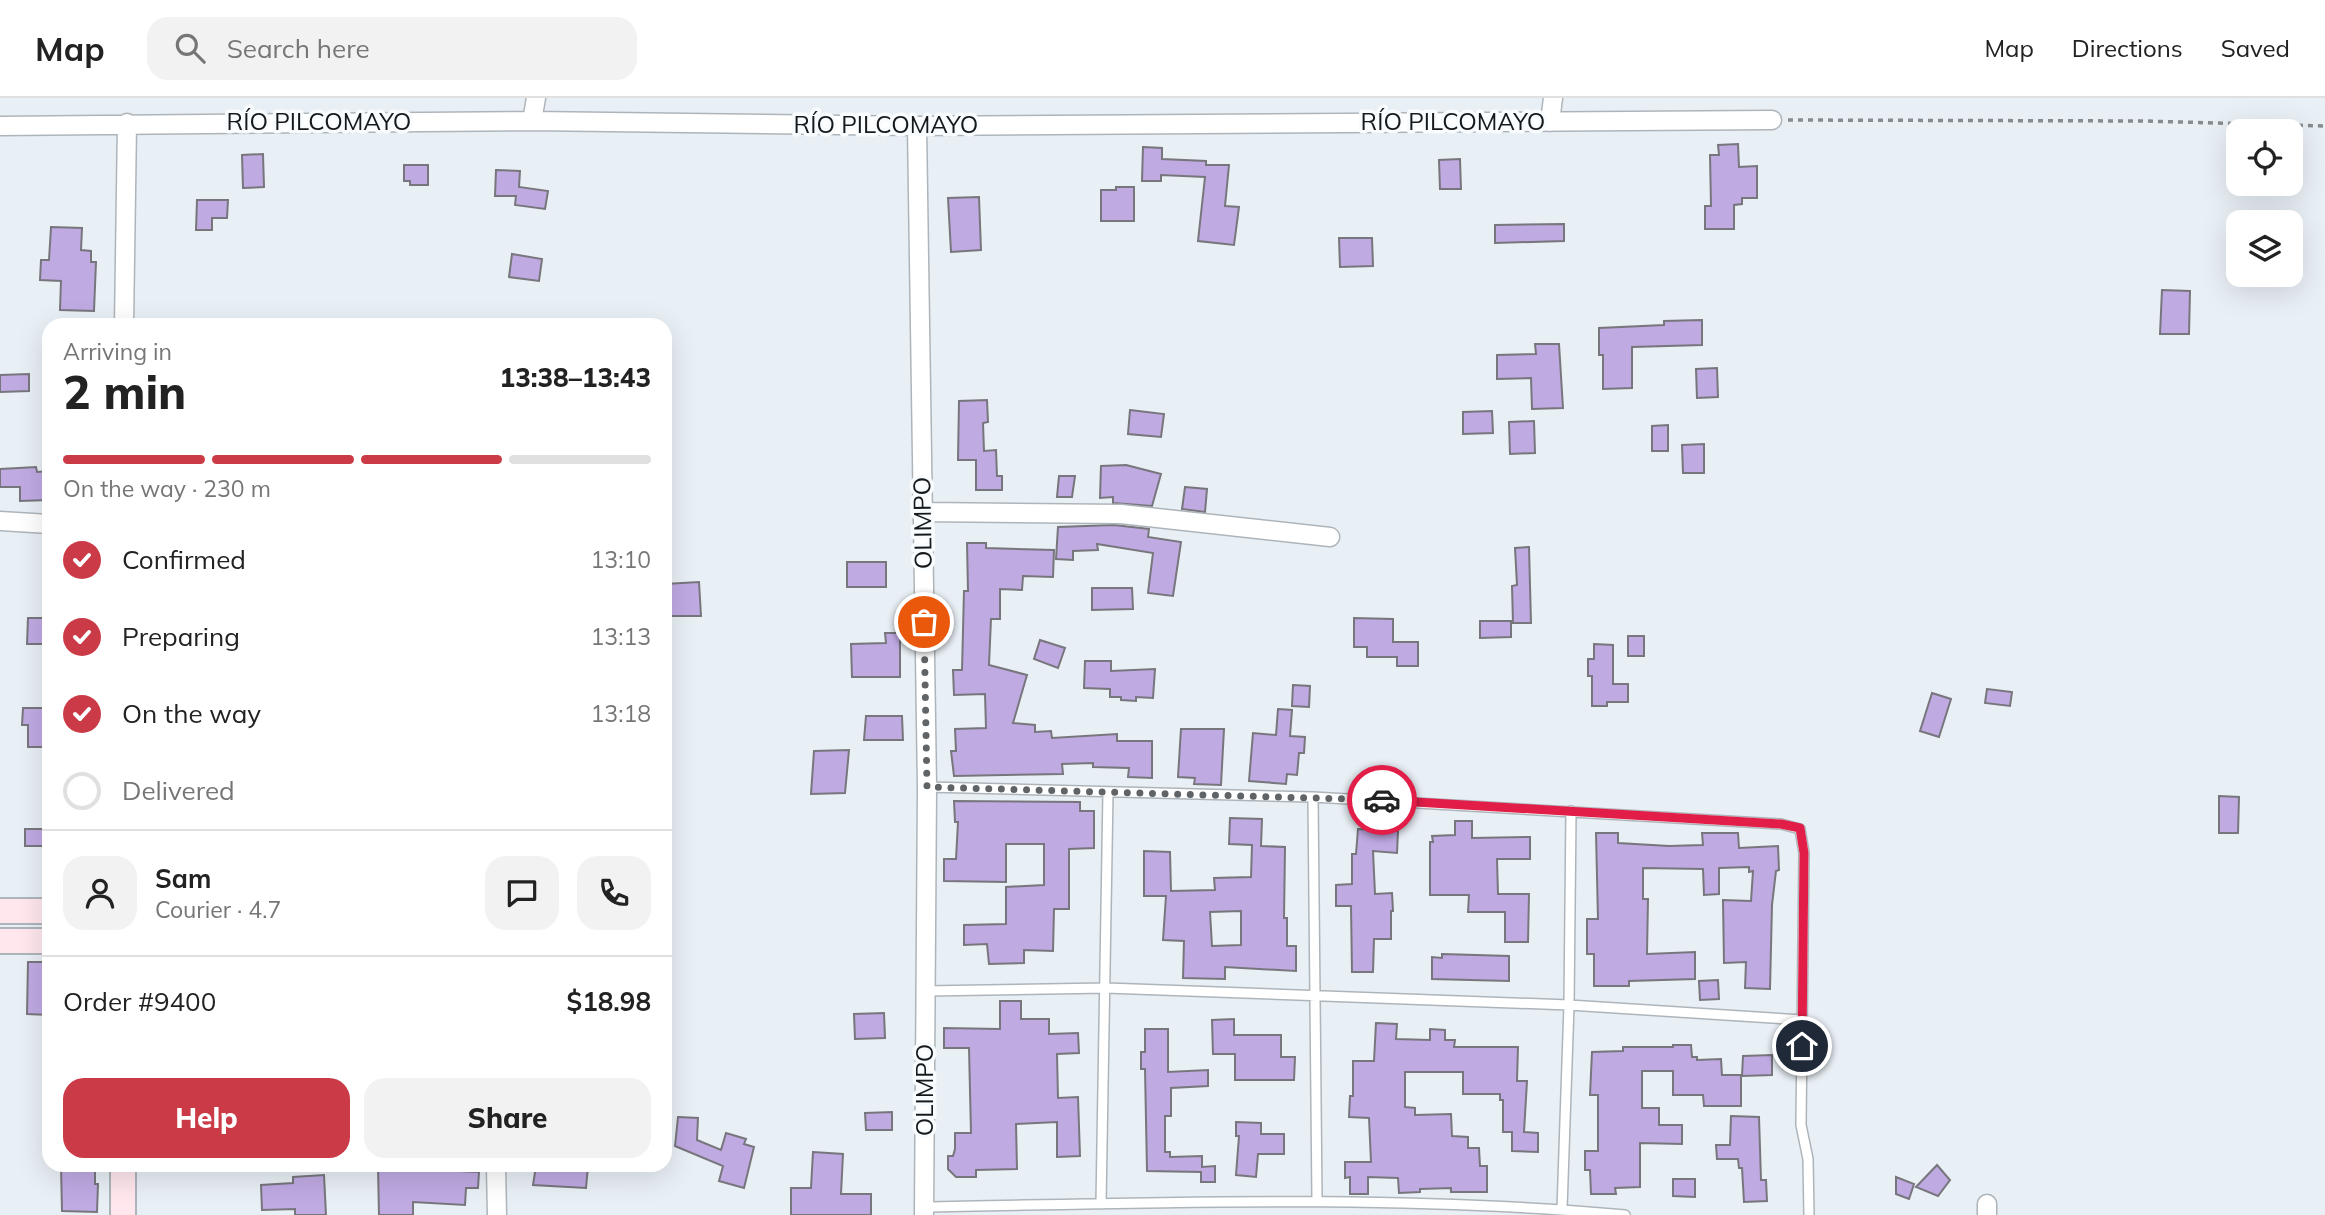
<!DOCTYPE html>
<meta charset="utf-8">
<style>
body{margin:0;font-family:Mulish,sans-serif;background:#f2f2f2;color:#222;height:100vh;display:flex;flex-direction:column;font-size:26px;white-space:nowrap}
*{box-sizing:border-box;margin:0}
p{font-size:23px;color:#767676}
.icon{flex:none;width:38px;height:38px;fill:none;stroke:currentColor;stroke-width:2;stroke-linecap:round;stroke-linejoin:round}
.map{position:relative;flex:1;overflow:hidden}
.sheet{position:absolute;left:42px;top:220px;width:630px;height:854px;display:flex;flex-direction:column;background:#fff;border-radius:21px;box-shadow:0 7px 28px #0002}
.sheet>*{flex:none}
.fabs{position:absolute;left:2226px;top:21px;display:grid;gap:14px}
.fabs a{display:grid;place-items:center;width:77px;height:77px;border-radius:14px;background:#fff;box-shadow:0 7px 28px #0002;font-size:35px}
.pin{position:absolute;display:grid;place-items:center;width:60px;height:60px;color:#fff;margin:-30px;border:4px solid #fff;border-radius:50%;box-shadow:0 2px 7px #0007}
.courier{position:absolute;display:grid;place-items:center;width:70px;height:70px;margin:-35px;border:5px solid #e11d48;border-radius:50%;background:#fff;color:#222;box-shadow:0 2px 9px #0007}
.overview em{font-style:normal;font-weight:800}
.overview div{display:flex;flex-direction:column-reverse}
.overview{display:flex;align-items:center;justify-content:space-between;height:119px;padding:0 21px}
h1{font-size:46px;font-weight:800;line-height:52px}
.bar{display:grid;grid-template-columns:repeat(4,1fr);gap:10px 7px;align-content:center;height:84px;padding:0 21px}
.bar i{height:9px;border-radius:5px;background:#e0e0e0}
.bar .active{background:#cb3b47}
.bar p{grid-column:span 4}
.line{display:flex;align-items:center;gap:18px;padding:0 21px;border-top:2px solid #e0e0e0}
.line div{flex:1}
.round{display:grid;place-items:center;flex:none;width:74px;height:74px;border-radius:21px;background:#f2f2f2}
ol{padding:0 21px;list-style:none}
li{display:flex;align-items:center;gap:21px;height:77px}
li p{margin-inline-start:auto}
li .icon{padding:7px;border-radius:50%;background:#cb3b47;color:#fff;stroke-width:4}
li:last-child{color:#767676}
li i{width:38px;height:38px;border:4px solid #e0e0e0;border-radius:50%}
.button{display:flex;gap:14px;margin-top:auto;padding:14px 21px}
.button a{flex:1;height:80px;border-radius:21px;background:#cb3b47;color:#fff;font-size:28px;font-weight:800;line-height:80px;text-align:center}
.button a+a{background:#f2f2f2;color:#222}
header{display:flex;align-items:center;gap:42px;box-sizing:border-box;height:98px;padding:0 35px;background:#fff;border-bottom:2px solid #e0e0e0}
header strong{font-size:33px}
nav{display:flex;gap:38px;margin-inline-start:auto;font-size:24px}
.search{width:490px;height:63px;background:#f2f2f2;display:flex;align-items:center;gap:18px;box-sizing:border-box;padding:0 24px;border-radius:21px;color:#767676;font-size:26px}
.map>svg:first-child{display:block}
.building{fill:#bfaae2;stroke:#78767d;stroke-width:2;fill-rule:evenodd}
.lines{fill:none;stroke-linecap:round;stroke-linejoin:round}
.lane-casing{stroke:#aeb5ba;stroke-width:12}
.street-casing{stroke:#aeb5ba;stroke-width:21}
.secondary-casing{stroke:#aeb5ba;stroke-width:28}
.path{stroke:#868b8f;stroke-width:3.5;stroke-dasharray:5 5;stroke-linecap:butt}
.lane{stroke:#fff;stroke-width:9}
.street{stroke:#fff;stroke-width:18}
.secondary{stroke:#ffe7ed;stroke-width:24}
.done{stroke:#606467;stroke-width:7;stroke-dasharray:0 12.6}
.route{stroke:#e11d48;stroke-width:9}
.labels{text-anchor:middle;stroke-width:7;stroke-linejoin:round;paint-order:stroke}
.street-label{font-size:24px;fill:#16191b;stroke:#f9fcfe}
</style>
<header>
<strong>Map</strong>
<div class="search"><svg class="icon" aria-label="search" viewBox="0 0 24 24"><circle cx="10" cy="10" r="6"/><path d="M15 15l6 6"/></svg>Search here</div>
<nav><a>Map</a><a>Directions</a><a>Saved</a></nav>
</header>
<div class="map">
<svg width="2325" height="1117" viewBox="0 0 2325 1117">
<rect width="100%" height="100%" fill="#e8eff5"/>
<path class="building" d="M1738,46L1739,69L1757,68V100H1742V106L1734,107V131H1705V108H1711L1710,57H1719L1718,47Z
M1143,49L1162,50V61L1206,63V67H1229L1225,108L1239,109L1234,147L1198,143L1205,79L1161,77V83H1142Z
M263,56L264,89L243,90L242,57Z
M1460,61L1461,91H1440L1439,62Z
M404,67H428V87H410V83H404Z
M496,72L520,73L519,89L548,93L545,111L515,107L516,98H495Z
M1116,89H1134V123H1101V92H1116Z
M979,99L981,152L951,154L948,100Z
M197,102H228L227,120H212V132H196Z
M1564,126V143L1495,145V127Z
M51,129L82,130L81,152L91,153V164H96L94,213L60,212L61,183L40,182L41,162H49Z
M1339,140H1372L1373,168L1340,169Z
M512,156L542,161L539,183L509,179Z
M2162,192L2190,193L2189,236H2160Z
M1702,222V247L1632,249V290L1603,291V257H1599V230L1664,227V223Z
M1535,246H1559L1563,310L1532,311L1531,280L1497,281V257L1536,256Z
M1717,270L1718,299L1697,300L1696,271Z
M29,276V293L0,294V277Z
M987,302L988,324L983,325L984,353L996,352L997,378H1002V392H976V362H958L959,303Z
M1130,312L1164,316L1161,339L1128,336Z
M1492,313L1493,335L1463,336V314Z
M1534,323L1535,355L1510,356L1509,324Z
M1668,327V353H1652V328Z
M1704,346V375H1683L1682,347Z
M1126,367L1161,376L1152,408L1113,405V399L1100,400L1101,368Z
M36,369L37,374L49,373V402L20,403V389H0V371Z
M1059,378H1075L1072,399H1057Z
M1185,389L1207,391L1205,414L1182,411Z
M1114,427L1149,431L1148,439L1181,444L1173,498L1148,495L1153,455L1097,446L1098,452L1073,453V462L1056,461L1058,429Z
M967,445H986V450L1054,452L1053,479L1023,478L1022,492L1000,491V521H991L989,567L1027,577L1013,625L1035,627V634L1051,633L1052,640L1117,636V643H1152V680L1128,679L1129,670L1093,669V665L1062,666L1063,676L954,678L951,653H956L955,631L986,630L985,596L954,597L953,572H962L964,493H968Z
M1529,449L1531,525H1513L1512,488L1517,487L1515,450Z
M847,464H886V489H847Z
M699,484L701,518H665V486Z
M1092,490H1132L1133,511L1092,512Z
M28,520H49V546H27Z
M1354,520L1393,521V544H1418V568H1397V559H1367V549H1354Z
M1480,523H1511V539L1480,540Z
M885,535H900V579H852L851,546L886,545Z
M1628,538H1644V558H1628Z
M1040,542L1065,550L1058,570L1034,561Z
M1594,546L1613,547V586H1628V604H1607V608H1592V578H1588V561H1594Z
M1085,563H1111V573L1155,571L1153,600L1136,599V603L1121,602V599H1110V591L1084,590Z
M1293,587L1310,588L1309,609L1292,608Z
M1987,591L2012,594L2010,608L1985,605Z
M1932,595L1951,601L1939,639L1920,633Z
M23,610H47L49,649H28V627H22Z
M1278,611L1292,612L1290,638L1305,639L1304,655H1299L1297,677L1287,676L1286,686L1249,683L1253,635L1276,637Z
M866,618H902L903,642H864Z
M1181,631H1224L1221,687L1194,686L1195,680L1178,679Z
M849,652L845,695L811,696L814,653Z
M2219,698L2239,699L2238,735H2219Z
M954,703L1080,704V713H1094V750L1069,751V811H1054L1053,853L1024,852V865L989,866L987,846L964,847V827L1006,826V789L1044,787V746H1006V784L944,783V761H956L958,724H955Z
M1230,720L1262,721L1261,748L1285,749L1284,820H1287V848H1296V873L1225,869V881L1183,880L1184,843L1163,842L1166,798H1144V753L1170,754L1171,793L1215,792L1214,780L1251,779L1252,747L1229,746ZM1241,813V847L1212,848L1210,814Z
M1455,723H1472V740L1530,739V761H1497L1498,796H1529L1528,844H1505V814H1468L1469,797H1430V744H1433L1432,738L1455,737Z
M25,731H46V748H25Z
M1358,731L1398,733L1397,755L1373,753L1375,796L1392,795L1393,813H1391V841H1374L1373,874H1352L1351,808H1336V787L1352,786V756H1356Z
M1596,735H1618V745L1669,748L1703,747L1702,735H1738L1739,750L1778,748L1779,772L1776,773L1772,807L1770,891L1745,890L1746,864L1724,865L1723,802L1751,803L1753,773L1749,774V769L1719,770V796L1704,797L1703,771L1643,770V801H1648L1647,856L1695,854V881L1629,883V888H1594V856H1587V821H1598Z
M1442,856L1509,858V883L1432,881V859L1442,860Z
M28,864H49V917L27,916Z
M1718,882L1719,901L1700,902L1699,883Z
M1000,903H1021V921H1049V936L1078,935L1079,955L1057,956L1058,1000L1078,999L1080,1058L1057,1059V1024L1016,1026L1017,1071L976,1072V1079H956L948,1071V1058H953L955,1051V1035H971L969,950H944V930L1000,931Z
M884,915L885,940L855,941L854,916Z
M1234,921V937H1281V959H1295L1294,982H1235V956H1213L1212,922Z
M1376,925L1397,926L1396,941L1430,942V931L1445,932V942H1455L1454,949H1518L1517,983H1527L1524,1034L1538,1035V1054L1512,1053V1034H1503V1002H1500V996H1463V974H1405V1009L1415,1010V1017L1451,1016L1452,1038L1468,1039V1050H1479L1480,1068H1487V1094H1451V1090L1420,1091V1094L1399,1095L1398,1080L1368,1079V1096H1350V1079L1345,1080V1064H1371L1369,1020L1349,1019L1350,998H1353V963H1374Z
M1145,931H1168V974L1208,972V988L1171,990V1018H1165V1054H1170V1059L1202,1058V1069L1215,1068V1084H1201V1074L1147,1073L1145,971H1141V954H1145Z
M1673,947H1691L1692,959H1697V962L1721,961L1722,977H1741V1008H1704L1703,997H1673V973H1642V1010H1659V1027H1682V1046L1640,1045V1089L1615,1090L1616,1096H1591L1590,1072H1585V1053H1598V997H1590L1592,954L1623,953V949H1673Z
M1772,957V977L1742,978L1743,958Z
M892,1014V1032H866L865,1015Z
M1731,1018L1759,1019L1761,1082H1766L1767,1103L1744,1104L1742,1070H1739L1738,1061H1717L1716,1047H1730Z
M678,1019L698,1020L697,1042L721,1052L726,1035L746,1041L744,1046L754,1049L744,1090L719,1083L723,1068L675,1048Z
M1236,1024L1261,1025V1036H1284V1056H1258L1256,1079L1236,1077L1239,1038H1236Z
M813,1054L843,1056L841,1096H871V1117H791V1090H811Z
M1937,1067L1950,1082L1938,1098L1916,1089Z
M61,1068H95V1086H98L97,1114L62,1113Z
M536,1068H588L586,1090L533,1087Z
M378,1069L479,1074L478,1090H466L465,1107L413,1104V1117H379Z
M324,1077L326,1117H295V1111L262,1112L261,1087L293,1085V1079Z
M1896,1079L1914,1086L1909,1101L1896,1096Z
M1673,1081H1695V1099L1673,1098Z"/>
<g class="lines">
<defs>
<path id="lane" d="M927,689L1313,699L1781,726L1800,731L1804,755L1801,1027L1808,1061L1809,1117
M1313,699L1317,1102
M925,893L1106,890L1569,907L1803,922
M1101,1106L1108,694
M924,1109C1158,1105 1392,1096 1625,1117
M1562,1111L1569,907L1571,713"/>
<path id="street" d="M532,23L536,0
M1550,24L1553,0
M0,28L532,23L917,28L1772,22
M917,28L927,689L924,1117
M124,228L127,25
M923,414L1121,416L1330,439
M0,423L49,426
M496,1068L497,1117
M1987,1106V1117"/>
<path id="secondary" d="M0,813H49
M0,843H49
M123,1068V1117"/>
</defs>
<use href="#lane" class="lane-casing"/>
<use href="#street" class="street-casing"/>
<use href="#secondary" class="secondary-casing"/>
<path class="path" d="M1788,22L2144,23L2325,28"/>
<use href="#lane" class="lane"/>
<use href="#street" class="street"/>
<use href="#secondary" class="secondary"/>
</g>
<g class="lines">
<path class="done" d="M924,524L927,689L1382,702"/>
<path class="route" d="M1382,702L1781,726L1800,730L1804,755L1802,948"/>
</g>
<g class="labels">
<g class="street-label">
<text x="319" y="32">RÍO PILCOMAYO</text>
<text x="1453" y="32">RÍO PILCOMAYO</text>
<text x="886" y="35">RÍO PILCOMAYO</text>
<text transform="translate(923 425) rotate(-91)" y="8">OLIMPO</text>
<text transform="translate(925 992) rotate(-90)" y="8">OLIMPO</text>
</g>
</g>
</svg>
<div class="fabs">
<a><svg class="icon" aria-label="locate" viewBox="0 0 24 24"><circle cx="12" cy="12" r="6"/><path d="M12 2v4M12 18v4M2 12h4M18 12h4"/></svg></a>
<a><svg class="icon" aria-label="layers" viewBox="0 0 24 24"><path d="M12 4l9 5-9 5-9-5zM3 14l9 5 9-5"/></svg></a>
</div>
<div class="pin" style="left:924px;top:524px;background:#ea580c"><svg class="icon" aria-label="bag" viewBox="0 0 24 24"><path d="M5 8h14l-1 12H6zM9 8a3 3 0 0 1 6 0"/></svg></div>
<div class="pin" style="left:1802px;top:948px;background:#1f2937"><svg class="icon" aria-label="home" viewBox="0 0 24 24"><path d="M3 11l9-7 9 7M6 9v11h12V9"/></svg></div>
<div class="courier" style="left:1382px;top:702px"><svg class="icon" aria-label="car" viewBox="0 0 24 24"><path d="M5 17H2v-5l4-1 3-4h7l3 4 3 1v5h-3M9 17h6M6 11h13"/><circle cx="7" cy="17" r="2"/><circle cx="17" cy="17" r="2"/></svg></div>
<section class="sheet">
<div class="overview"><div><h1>2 min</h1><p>Arriving in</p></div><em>13:38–13:43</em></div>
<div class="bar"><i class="active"></i><i class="active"></i><i class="active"></i><i></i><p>On the way · 230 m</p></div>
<ol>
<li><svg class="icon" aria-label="check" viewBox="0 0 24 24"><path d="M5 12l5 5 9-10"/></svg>Confirmed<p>13:10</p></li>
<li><svg class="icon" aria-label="check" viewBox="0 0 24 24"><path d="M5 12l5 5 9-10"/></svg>Preparing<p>13:13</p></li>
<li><svg class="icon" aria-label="check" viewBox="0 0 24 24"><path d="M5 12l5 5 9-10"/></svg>On the way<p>13:18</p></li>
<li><i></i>Delivered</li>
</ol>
<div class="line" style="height:126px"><a class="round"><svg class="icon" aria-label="person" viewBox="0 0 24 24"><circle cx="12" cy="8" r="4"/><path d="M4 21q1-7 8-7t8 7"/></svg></a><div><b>Sam</b><p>Courier · 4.7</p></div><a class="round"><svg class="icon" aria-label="chat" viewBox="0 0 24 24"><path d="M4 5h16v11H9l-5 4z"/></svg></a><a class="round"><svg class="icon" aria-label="phone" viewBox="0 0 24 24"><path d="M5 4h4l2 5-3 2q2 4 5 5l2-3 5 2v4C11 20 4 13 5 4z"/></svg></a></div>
<div class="line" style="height:91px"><div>Order #9400</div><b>$18.98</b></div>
<div class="button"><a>Help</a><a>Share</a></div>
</section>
</div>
